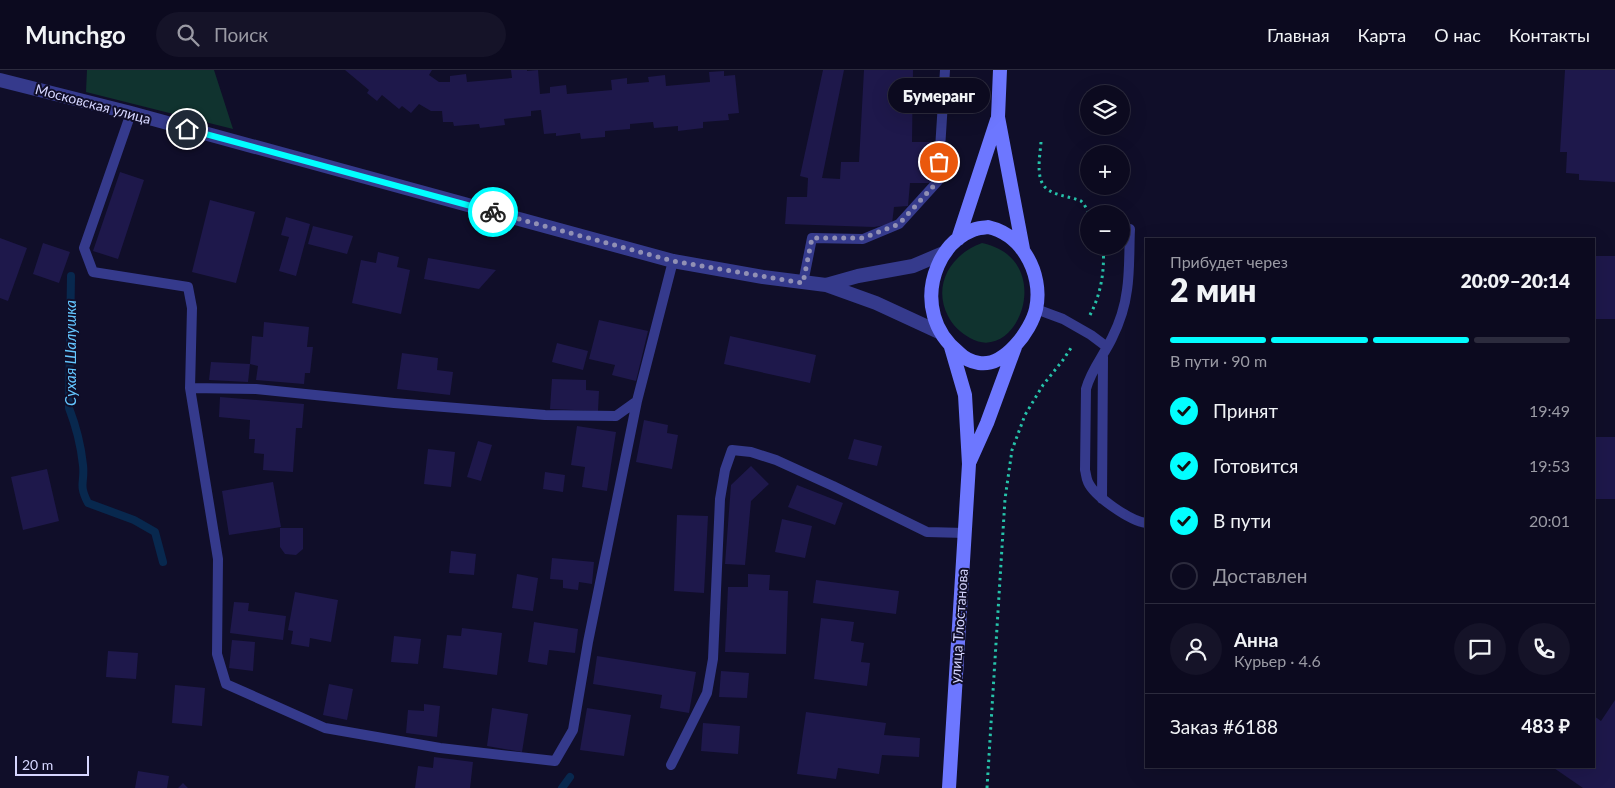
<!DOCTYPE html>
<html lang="ru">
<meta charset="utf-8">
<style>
body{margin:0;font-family:Lato,sans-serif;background:#151328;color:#f1f3f6;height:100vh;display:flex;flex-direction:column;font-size:19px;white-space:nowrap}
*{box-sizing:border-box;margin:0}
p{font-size:16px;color:#9a9aa4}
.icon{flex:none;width:28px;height:28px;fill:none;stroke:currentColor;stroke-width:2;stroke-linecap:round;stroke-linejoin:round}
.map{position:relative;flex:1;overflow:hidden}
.drawer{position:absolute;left:1145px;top:168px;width:450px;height:530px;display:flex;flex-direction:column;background:#0c0a1f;border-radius:0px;box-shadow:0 5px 20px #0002,0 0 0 1px #2c2b3d}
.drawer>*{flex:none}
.tools{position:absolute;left:1080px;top:15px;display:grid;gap:10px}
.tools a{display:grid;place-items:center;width:50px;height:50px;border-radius:50%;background:#0c0a1f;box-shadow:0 5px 20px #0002,0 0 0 1px #2c2b3d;font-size:25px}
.scale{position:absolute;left:15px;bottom:12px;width:74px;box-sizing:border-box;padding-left:5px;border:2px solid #d6d6ff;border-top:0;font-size:14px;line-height:18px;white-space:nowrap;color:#d6d6ff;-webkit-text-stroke:4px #100e29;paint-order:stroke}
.pin{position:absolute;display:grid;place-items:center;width:42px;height:42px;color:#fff;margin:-21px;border:2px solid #fff;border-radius:50%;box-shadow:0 1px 5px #0007}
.courier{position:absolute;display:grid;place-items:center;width:50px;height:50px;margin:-25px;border:4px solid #02feff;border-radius:50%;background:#fff;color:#222;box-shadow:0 1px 6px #0007}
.bubble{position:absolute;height:35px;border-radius:18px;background:#0c0a1f;box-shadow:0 5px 20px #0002,0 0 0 1px #2c2b3d;font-size:16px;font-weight:800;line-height:35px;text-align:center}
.overview em{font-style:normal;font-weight:800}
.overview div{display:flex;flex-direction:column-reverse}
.overview{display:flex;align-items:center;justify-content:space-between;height:85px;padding:0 25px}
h1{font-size:32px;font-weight:800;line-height:38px}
.bar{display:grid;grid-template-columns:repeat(4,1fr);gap:8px 5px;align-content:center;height:60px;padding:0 25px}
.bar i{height:6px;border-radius:4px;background:#2c2b3d}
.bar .active{background:#02feff}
.bar p{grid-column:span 4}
.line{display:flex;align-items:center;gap:12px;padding:0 25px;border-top:1px solid #2c2b3d}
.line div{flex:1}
.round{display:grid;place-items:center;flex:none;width:52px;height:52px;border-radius:26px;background:#151328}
ol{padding:0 25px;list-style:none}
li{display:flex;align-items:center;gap:15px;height:55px}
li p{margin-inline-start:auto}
li .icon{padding:5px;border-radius:50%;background:#02feff;color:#111;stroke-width:4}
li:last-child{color:#9a9aa4}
li i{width:28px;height:28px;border:2px solid #2c2b3d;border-radius:50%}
header{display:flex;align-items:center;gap:30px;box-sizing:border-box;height:70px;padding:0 25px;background:#0c0a1f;border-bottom:1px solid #2c2b3d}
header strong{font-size:24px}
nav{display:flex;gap:28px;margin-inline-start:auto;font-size:18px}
.search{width:350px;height:45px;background:#151328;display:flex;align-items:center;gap:12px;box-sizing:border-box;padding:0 18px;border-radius:28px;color:#9a9aa4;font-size:19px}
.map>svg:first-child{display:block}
.green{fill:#10332f}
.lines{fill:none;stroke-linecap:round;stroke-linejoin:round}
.stream{stroke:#08284e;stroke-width:8}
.building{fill:#1e184b}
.path{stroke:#26c3aa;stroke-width:3;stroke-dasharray:2.5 4;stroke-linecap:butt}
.service{stroke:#353a8c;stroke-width:10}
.minor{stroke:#353a8c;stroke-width:14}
.secondary{stroke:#6d77ff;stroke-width:14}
.done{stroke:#9190b4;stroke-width:5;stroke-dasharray:0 9}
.route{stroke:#02feff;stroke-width:6}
.labels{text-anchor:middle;stroke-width:4;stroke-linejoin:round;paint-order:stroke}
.street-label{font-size:14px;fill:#d6d6ff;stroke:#100e29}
.water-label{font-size:15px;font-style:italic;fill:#64c6ff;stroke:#100e29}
</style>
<header>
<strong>Munchgo</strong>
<div class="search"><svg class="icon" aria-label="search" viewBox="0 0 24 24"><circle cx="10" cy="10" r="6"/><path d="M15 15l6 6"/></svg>Поиск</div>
<nav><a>Главная</a><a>Карта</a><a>О нас</a><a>Контакты</a></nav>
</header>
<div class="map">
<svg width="1615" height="718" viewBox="0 0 1615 718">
<rect width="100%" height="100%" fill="#100e29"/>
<path class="green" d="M87,0H214L233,59L86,22Z
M982,173C1058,189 1018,296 970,268C960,262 953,256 948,246C932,215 951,184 982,173Z"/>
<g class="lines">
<path class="stream" d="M71,206L69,338C76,356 81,376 83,395C85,413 78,414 88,433L134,450L155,462L163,492
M562,718L570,707"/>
</g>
<path class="building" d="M345,0H432L429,5L439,12H450V6L466,4L467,12L512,8L511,0H527V1L538,0L540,24L550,23V17L566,15L567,24L612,20L611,10L627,8V14L649,12L648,7L665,5L666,16L710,12L709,2L724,1V6L735,5L739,43L728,44L729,50L703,52V58L678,61V56L654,58L653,52L630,54V59L605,61V67L581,69L580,63L556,66V63L544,64L541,40L531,41V46L504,49L505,55L480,58L479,54L454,56L453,52H443L442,41H431L419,34L411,43L402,36L399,39L382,25L377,31L367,23L369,20Z
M823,0H844L822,108L840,109L841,92H859L864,0H913L912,72H931L930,113H910L908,136L894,137L892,154L874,157L785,154L787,127H807L808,108L800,106Z
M1565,0H1615V112L1579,110V104L1566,103L1567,82H1560Z
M120,102L144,110L118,189L93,181Z
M210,130L255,142L236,213L192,202Z
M286,147L310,154L296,206L279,201L289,167L281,165Z
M313,156L353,166L347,184L308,174Z
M0,168L27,178L8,231L0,228Z
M43,173L70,182L59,213L33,204Z
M378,182L399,187L397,197L410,200L401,244L352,233L361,190L376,193Z
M1594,186H1615V249H1594Z
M428,188L496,200L479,219L424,209Z
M599,250L648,261L636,311L612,305L615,295L589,289Z
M264,252L309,257L307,277H313L310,303H305L304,314L256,310L258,296L250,294L248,312L209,310L211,292L250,294L252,266L263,267Z
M730,266L816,285L810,313L724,294Z
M557,273L588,281L583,300L552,292Z
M402,283L438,288L437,300L453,302L450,325L397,319Z
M552,309L586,310V320L599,321L598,341L550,339Z
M220,327L304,334L302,358H296L293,402L263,400L264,384L254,383L255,369H249L250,350L219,347Z
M644,350L668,355L667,363L678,365L672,399L636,392Z
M577,356L616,362L607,421L582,417L585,397L571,395Z
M1594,367H1615V429H1594Z
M854,369L882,376L877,396L848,389Z
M478,371L492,375L481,411L467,407Z
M428,379L455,382L451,417L424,414Z
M751,396L769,414L751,431L745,495L725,494L731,415Z
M47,399L59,451L23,460L11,407Z
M545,402L565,405L563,422L543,419Z
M273,412L281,457L229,465L222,421Z
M797,415L843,433L835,455L788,437Z
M677,445L708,446L704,523L674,521Z
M782,449L812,456L805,488L775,482Z
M280,458H303V479L296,485L285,484L280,477Z
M451,481L476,484L474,505L449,503Z
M552,488L594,492L592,514L579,512L578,520L563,518V510L550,509Z
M517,504L538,508L533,541L512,538Z
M748,504L770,505L769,520L788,521L786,584L725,582L728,517H748Z
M816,510L899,521L896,544L813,533Z
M295,522L338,530L331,572L310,568L309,577L291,574L293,561L288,560Z
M234,532L249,533L248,541L286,546L283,570L230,563Z
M821,548L854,552L851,571L864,573L861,592L870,593L867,616L814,609Z
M534,552L578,559L575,583L549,580L547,595L528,592Z
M462,558L502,563L497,605L443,598L447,565L461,566Z
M394,566L421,569L418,594L391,592Z
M232,570L255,572L253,601L229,598Z
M108,581L138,583L136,609L106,607Z
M597,586L696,602L689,643L660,638L662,625L593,614Z
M721,601L749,603L747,628L719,627Z
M329,614L353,619L347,650L323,645Z
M175,615L205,618L202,656L172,653Z
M1615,630V718H1583L1551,696H1594V646L1601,651Z
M424,634L440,636L437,667L406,663L408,640L424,641Z
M492,638L528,644L522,682L487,676Z
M587,638L631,645L624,686L580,680Z
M806,642L886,653L884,665L920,668L919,687L882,685L879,704L838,698L836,709L797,704Z
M703,653L740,656L738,684L701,681Z
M434,687L473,692L470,718H415L418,696L433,698Z
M138,701L169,706L167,718H135Z
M183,713L188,718H178Z"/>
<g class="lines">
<path class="path" d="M1041,72C1040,87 1034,113 1050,121C1059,126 1071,127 1081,131L1084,134L1089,144
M1090,245C1101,224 1105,200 1103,176
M987,718L1005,429L1012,380L1025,345L1043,315L1063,290L1073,275"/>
<path class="service" d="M131,43L84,178L93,202L188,217L192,238L190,318L218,489L217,584L226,614L325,658L440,678L555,691L573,660L588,572L637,331L673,191
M1130,159C1129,179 1130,200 1127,220C1125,236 1119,254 1112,268C1104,285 1091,300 1086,319L1085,400C1086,403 1086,408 1088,412C1094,426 1130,451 1146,453
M803,213L812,168L863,169L899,154L938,111L945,0
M1036,239L1063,249L1091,265L1107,277
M190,318L256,319L394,333L545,345L616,346L637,331
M1102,429L1103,287
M671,695L707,623L713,589L720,429L725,400L732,380L751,382L776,390L833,416L927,462L965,463"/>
<path class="minor" d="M0,10L131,43L673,191L763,207L826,215L876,233L941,263
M826,215L858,206L913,196L946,182"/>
<path class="secondary" d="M1000,0L998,47L1023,179
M988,157C1005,161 1017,170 1026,185C1036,201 1040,221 1036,239C1031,261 1004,297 979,293C972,292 964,288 959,283C948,274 938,261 934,246C925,214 940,173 973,160C977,158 983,158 988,157Z
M958,169L997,50
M970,391L987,353L1015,277
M949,718L969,394L965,325L951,277"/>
</g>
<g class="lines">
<path class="done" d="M493,142L673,191L803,213L812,168H863L899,154L938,111L939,92"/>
<path class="route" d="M187,59L493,142"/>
</g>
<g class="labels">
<g class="street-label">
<text transform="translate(93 34) rotate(15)" y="5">Московская улица</text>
<text transform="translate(959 556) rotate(-86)" y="5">улица Тлостанова</text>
</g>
<g class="water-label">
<text transform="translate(71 283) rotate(-90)" y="5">Сухая Шалушка</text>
</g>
</g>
</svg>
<div class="tools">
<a><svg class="icon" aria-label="layers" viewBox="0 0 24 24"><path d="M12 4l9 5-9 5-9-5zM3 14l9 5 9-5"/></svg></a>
<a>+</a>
<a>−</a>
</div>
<div class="scale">20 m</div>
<div class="pin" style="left:939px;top:92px;background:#ea580c"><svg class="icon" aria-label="bag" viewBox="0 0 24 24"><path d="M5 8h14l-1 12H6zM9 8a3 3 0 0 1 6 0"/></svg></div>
<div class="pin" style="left:187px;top:59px;background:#1f2937"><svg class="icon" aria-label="home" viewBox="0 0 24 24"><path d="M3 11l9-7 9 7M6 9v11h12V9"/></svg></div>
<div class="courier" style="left:493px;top:142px"><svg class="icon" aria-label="bike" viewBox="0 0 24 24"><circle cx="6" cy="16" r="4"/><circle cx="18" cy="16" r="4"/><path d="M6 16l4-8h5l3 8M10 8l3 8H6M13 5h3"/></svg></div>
<div class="bubble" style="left:888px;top:8px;width:102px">Бумеранг</div>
<section class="drawer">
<div class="overview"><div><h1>2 мин</h1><p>Прибудет через</p></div><em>20:09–20:14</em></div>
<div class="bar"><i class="active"></i><i class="active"></i><i class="active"></i><i></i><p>В пути · 90 m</p></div>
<ol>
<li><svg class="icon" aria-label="check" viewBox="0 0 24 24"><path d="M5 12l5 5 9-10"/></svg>Принят<p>19:49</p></li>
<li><svg class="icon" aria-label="check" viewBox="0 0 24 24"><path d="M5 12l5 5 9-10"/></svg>Готовится<p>19:53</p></li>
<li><svg class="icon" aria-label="check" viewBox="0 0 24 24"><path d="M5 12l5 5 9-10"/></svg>В пути<p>20:01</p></li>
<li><i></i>Доставлен</li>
</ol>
<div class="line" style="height:90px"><a class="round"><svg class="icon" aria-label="person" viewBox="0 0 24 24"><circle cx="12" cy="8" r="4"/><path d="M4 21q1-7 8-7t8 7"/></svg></a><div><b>Анна</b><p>Курьер · 4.6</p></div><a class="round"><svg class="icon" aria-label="chat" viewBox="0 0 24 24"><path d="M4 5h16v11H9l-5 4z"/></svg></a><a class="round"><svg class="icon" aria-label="phone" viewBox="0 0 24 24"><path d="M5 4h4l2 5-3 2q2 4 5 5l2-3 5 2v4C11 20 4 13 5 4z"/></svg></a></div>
<div class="line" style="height:65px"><div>Заказ #6188</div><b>483 ₽</b></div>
</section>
</div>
